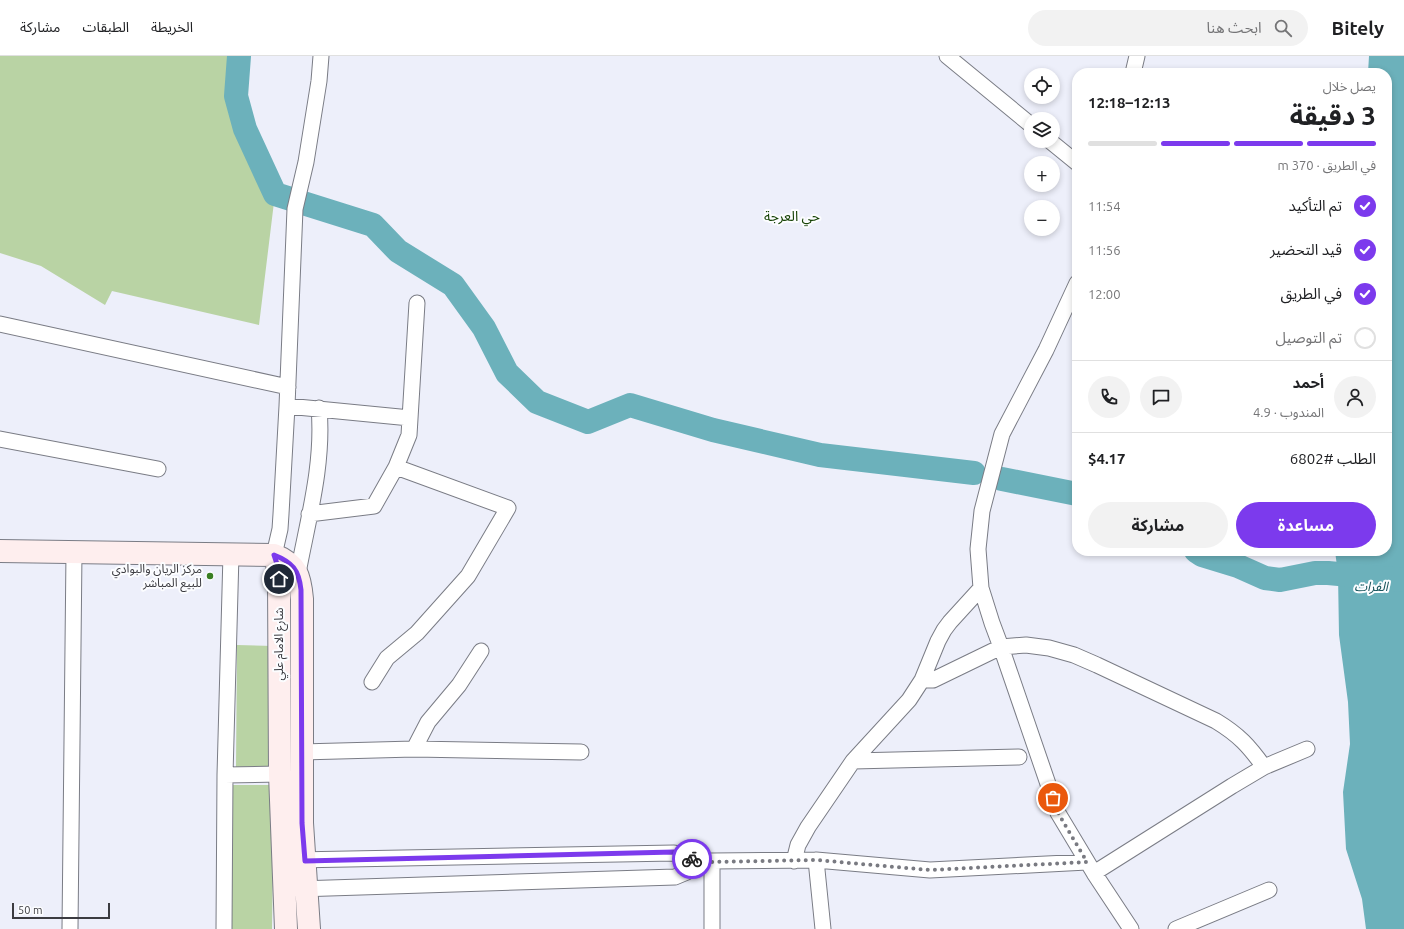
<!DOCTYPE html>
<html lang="ar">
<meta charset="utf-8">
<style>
body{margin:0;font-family:Ubuntu,"Noto Sans Arabic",sans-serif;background:#f2f2f2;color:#202124;direction:rtl;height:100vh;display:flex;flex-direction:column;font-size:15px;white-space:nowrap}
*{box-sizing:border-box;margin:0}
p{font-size:13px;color:#757577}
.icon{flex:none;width:22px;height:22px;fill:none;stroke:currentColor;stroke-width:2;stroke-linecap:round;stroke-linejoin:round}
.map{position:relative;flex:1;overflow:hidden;direction:ltr}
.sheet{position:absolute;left:1072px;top:12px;width:320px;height:488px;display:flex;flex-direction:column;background:#fff;border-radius:16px;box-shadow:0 2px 6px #0003;direction:rtl}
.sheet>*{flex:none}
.buttons{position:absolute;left:1024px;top:12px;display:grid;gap:8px}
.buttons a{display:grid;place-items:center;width:36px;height:36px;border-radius:50%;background:#fff;box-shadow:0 2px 6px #0003;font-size:20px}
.scale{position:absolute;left:12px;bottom:10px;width:98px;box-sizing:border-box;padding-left:4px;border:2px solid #3b3b40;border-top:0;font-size:11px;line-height:14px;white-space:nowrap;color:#3b3b40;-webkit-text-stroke:3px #fcfdff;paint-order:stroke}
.pin{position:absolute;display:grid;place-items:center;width:34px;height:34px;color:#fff;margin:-17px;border:2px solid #fff;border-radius:50%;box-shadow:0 1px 4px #0007}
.courier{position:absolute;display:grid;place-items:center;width:40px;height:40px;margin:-20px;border:3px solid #7c3aed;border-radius:50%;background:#fff;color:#222;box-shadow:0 1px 5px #0007}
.head em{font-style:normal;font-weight:700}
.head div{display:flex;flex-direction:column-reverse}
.head{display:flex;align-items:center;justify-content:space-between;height:68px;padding:0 16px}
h1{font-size:26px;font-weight:700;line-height:30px}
.bar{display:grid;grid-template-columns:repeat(4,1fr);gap:6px 4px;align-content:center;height:48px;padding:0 16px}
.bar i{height:5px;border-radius:3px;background:#e0e0e0}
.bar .on{background:#7c3aed}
.bar p{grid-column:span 4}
.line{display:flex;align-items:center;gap:10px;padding:0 16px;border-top:1px solid #e0e0e0}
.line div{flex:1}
.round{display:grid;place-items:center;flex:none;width:42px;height:42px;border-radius:21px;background:#f2f2f2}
ol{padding:0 16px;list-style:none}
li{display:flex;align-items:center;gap:12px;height:44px}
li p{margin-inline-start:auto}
li .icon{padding:4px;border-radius:50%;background:#7c3aed;color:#fff;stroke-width:4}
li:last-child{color:#757577}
li i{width:22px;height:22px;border:2px solid #e0e0e0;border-radius:50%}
.primary-button{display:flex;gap:8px;margin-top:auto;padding:8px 16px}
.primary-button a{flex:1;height:46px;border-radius:24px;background:#7c3aed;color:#fff;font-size:16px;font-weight:700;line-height:46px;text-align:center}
.primary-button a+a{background:#f2f2f2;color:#202124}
header{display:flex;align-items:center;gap:24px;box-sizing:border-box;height:56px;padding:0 20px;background:#fff;border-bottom:1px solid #e0e0e0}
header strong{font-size:19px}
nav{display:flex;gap:22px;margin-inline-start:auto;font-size:14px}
.search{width:280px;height:36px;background:#f2f2f2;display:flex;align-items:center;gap:10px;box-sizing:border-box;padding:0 14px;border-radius:22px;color:#757577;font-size:15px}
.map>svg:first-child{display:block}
.green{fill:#b9d3a4}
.water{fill:#6cb1bb}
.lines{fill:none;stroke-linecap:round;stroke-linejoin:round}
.river{stroke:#6cb1bb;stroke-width:24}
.street-casing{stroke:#7a7c85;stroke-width:17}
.secondary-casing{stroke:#7a7c85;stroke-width:24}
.street{stroke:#fff;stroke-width:15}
.secondary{stroke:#feeeee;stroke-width:22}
.done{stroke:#797a81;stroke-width:4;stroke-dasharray:0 7.2}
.route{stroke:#7c3aed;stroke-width:5}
.poi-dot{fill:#397e22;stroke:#fcfdff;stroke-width:1.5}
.labels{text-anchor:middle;stroke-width:4;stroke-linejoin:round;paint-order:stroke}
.poi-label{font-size:12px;fill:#3b3b40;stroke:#fcfdff;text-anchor:end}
.street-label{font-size:12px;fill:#3b3b40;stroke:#fcfdff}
.water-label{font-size:13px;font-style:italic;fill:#19555d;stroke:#fcfdff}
.quarter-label{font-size:14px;fill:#164205;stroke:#fcfdff}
</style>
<header>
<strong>Bitely</strong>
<div class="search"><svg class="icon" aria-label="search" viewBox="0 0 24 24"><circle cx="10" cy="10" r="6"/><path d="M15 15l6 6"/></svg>ابحث هنا</div>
<nav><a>الخريطة</a><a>الطبقات</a><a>مشاركة</a></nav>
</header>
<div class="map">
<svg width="1404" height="873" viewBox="0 0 1404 873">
<rect width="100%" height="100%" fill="#edeffa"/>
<path class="green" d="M0,0H239L236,40L245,73L275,138L259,269L112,235L105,249L41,210L0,197Z
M237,589L274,590L272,710L236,711Z
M232,729H274L272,873H232Z"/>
<path class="water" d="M1369,0H1404V873H1366L1362,843L1346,793L1343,736L1350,688L1348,646L1339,579L1338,518L1335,495H1387V17H1368Z"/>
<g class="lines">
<path class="river" d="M239,0L236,40L245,73L275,138L294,144
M303,147L373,169L398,195L453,229L484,272L507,317L537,346L588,366L630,349L713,374L820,399L974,417
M1002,423L1077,438
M1196,495L1202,499L1238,510L1265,522L1280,524L1315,517H1328L1404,524"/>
<defs>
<path id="street" d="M947,0L1031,69
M1133,17L1137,0
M1050,85L1077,107
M1077,227L1046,294L1002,378L982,455L978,493L981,532L992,567L1001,591L1058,757L1094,817L1131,873
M0,268L288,331
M287,350L410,362
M0,383L158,413
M309,458L374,450L396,411L409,379L417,247
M274,499L280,473L281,458L287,350L295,153L306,106L319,25L321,0
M298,517C308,463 324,408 319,352
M922,624H933L1001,591L1026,589L1049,592L1074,599L1097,609L1216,665C1239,679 1249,690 1264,711
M372,626L387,602L417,577L468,520L508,452L396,411
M414,693L428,666L459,629L481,595
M301,696L414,693L581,696
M853,705L1019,701
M225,719L280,718
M295,804L674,797L686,800L697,807
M816,804L823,873
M712,805V873
M794,805L798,789L808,771L853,705L909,644L922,624L938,585L944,574L950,566L981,532
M1094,817L1232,730L1264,711L1307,693
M298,833L675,821L687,816L697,807L712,805L816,804L930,814L1087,806
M70,873L74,496
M224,873L225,719L231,498
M1176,873L1269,834"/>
<path id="secondary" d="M0,495L274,499C297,508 300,520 302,543V767L309,873
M274,499L277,508L279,523L280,718L286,873"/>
</defs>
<use href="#street" class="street-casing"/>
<use href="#secondary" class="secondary-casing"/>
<use href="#street" class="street"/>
<use href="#secondary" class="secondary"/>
</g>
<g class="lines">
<path class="done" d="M692,803L697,807L712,806L816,804L930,814L1087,806L1058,757L1053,742"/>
<path class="route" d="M279,523L277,508L274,499C292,506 299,514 301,534L302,767L305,805L674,796L692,803"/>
</g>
<circle class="poi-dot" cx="210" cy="520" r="4"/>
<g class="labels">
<g class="poi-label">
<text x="202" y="517">مركز الريان والبوادي<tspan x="202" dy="14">للبيع المباشر</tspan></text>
</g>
<g class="street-label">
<text transform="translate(279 588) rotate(-90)" y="4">شارع الامام علي</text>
</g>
<g class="water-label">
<text x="1371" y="535">الفرات</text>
</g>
<g class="quarter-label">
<text x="792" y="165">حي العرجة</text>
</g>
</g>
</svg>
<div class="buttons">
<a><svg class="icon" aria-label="locate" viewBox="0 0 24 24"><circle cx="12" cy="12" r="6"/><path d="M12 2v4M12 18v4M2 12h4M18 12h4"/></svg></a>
<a><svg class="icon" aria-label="layers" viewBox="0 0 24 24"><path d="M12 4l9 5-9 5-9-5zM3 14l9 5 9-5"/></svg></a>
<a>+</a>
<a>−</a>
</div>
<div class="scale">50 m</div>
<div class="pin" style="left:1053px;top:742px;background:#ea580c"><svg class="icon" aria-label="bag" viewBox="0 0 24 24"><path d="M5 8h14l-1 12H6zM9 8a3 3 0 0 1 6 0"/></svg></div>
<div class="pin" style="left:279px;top:523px;background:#1f2937"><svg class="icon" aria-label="home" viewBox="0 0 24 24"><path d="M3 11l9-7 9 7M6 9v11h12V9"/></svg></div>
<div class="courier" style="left:692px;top:803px"><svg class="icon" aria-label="bike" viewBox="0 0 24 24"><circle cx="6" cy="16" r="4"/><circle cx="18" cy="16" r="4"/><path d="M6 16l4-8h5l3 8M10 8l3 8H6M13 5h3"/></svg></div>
<section class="sheet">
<div class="head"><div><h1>3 دقيقة</h1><p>يصل خلال</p></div><em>12:13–12:18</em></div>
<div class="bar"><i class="on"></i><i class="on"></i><i class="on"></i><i></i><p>في الطريق · 370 m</p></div>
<ol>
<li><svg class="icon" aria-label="check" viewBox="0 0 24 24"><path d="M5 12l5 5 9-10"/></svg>تم التأكيد<p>11:54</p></li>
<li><svg class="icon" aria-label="check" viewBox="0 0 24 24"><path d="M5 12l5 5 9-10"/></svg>قيد التحضير<p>11:56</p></li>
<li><svg class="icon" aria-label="check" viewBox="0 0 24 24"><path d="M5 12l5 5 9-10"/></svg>في الطريق<p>12:00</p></li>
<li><i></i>تم التوصيل</li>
</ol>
<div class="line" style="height:72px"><a class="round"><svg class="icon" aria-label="person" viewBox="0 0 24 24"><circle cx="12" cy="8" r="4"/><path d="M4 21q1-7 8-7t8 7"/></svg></a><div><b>أحمد</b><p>المندوب · 4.9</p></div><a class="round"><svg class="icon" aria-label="chat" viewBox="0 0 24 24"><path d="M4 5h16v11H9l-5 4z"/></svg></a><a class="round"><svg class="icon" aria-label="phone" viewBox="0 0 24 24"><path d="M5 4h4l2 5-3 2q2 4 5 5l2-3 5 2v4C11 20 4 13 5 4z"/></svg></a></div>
<div class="line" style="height:52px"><div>الطلب #6802</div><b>$4.17</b></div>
<div class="primary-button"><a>مساعدة</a><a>مشاركة</a></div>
</section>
</div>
